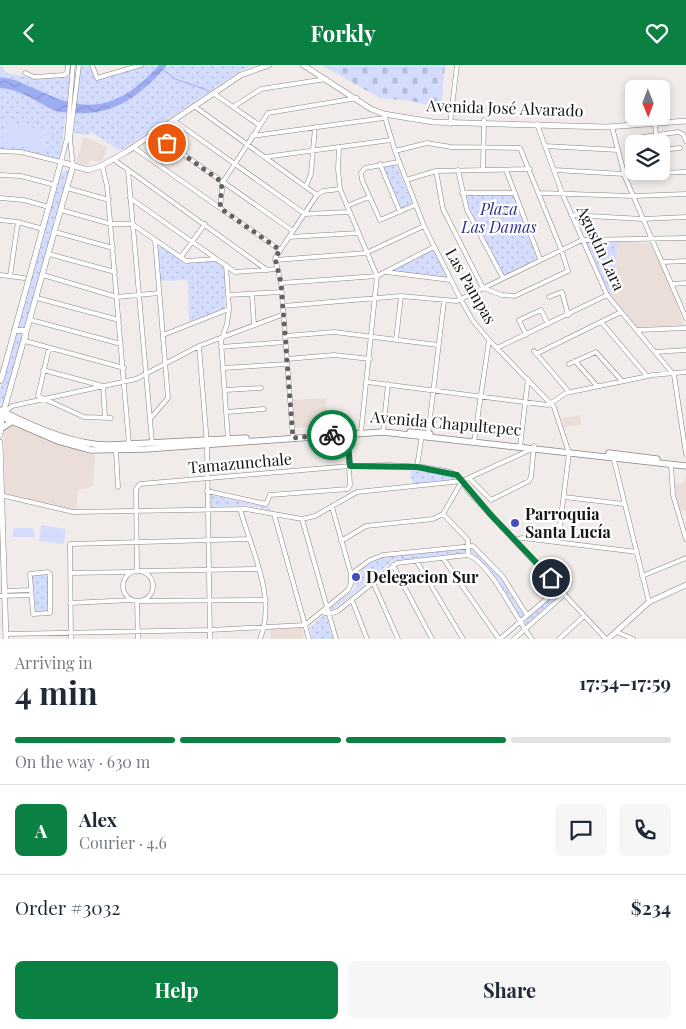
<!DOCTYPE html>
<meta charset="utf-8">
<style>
body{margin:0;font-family:"Playfair Display",serif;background:#f6f6f7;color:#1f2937;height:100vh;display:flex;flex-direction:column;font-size:19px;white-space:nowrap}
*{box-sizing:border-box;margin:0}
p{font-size:16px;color:#747a83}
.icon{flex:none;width:28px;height:28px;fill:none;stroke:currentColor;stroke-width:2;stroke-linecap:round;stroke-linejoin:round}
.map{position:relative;height:574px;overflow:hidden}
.side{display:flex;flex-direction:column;background:#fff;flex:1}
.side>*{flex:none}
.needle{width:32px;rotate:179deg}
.buttons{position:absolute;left:625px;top:15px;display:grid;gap:10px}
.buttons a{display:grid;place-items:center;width:45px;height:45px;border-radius:8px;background:#fff;box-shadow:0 2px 8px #0003;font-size:25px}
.pin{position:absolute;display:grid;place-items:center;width:42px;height:42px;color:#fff;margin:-21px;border:2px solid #fff;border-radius:50%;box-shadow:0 1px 5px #0007}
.courier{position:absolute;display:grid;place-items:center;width:50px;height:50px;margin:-25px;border:4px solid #0b8043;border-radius:50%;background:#fff;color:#222;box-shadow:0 1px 6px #0007}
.overview em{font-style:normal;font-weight:700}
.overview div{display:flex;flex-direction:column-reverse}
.overview{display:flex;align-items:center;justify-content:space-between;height:85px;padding:0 15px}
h1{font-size:32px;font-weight:700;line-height:38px}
.bar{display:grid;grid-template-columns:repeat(4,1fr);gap:8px 5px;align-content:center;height:60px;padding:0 15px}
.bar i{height:6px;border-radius:4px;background:#e0e1e3}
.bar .current{background:#0b8043}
.bar p{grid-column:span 4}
.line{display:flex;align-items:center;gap:12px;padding:0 15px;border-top:1px solid #e0e1e3}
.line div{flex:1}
.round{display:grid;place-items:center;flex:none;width:52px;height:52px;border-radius:8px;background:#f6f6f7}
.cta{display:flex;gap:10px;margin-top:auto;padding:10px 15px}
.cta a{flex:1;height:58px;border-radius:8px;background:#0b8043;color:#fff;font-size:20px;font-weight:700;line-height:58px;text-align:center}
.cta a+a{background:#f6f6f7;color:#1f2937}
header{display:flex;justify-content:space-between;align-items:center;height:65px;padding:0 15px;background:#0b8043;color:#fff;font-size:22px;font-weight:700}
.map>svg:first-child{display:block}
.built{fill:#ebddd8}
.grass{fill:url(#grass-dots)}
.cemetery{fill:url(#cemetery-stones)}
.garden{fill:#d5ddff}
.water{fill:url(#water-waves)}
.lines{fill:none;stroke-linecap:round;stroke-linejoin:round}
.stream{stroke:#9eadf3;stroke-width:1}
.minor-casing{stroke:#898482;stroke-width:5}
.tertiary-casing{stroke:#898482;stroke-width:6}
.secondary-casing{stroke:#898482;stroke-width:7}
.minor{stroke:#fff;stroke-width:4}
.tertiary{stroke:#fff;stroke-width:5}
.secondary{stroke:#fff;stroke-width:5.5}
.done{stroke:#646160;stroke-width:5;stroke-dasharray:0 9}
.route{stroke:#0b8043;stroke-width:6}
.poi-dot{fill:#454dc2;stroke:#fff;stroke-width:2}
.labels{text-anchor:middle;stroke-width:4.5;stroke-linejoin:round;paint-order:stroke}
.street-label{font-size:16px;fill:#181615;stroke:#fff}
.park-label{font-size:16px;font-style:italic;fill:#2b2d8f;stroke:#fff}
.poi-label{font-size:16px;font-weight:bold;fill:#181615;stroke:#fff;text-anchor:start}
</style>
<header><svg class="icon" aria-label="back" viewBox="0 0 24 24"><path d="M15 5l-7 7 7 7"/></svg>Forkly<svg class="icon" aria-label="heart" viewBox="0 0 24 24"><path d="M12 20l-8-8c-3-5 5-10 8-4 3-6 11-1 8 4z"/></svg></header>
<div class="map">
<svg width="686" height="574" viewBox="0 0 686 574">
<defs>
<pattern id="grass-dots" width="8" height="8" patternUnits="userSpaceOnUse" patternTransform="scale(1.25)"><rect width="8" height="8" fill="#d5ddff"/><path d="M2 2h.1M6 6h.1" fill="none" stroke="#b6bdda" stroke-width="1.8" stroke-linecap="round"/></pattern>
<pattern id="cemetery-stones" width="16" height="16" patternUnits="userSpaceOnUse" patternTransform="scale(1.25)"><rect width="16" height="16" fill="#d5ddff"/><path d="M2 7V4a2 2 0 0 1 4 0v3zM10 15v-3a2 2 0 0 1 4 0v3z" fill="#b6bdda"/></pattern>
<pattern id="water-waves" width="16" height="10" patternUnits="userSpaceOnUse" patternTransform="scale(1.25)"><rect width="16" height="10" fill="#9eadf3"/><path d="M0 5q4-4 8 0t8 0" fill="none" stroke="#8794cf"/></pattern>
</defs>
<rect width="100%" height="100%" fill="#f1ecea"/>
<path class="built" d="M84,72L107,82L103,95L99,97L90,95L88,100L76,97Z
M593,176L650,178L669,216L684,260L637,262L608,228Z
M326,333L328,361L295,363L293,335Z
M580,350L581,360L564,362L562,353Z
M12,360L77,385L95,390L93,421L78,425L76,445L5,428L4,365Z
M686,409V446L679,445L674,419L684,418Z
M302,563L304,572L302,574H271L270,564Z"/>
<path class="grass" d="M0,0L7,8L35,14L70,11L60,95L25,86L0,84Z
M82,0H92L97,12L138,0L252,1L242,5L120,86L90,66L88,70L73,68L79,12Z
M396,99L412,138L402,144L383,102Z
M68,105H69L4,339L0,338V324L59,109Z
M465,130H513L538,194L504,211L468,142Z
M593,176L617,177L615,226L607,230L585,177Z
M159,180L186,197L219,196L225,201V244L189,259L188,215L160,216L157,182Z
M434,182L450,215L386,206Z
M410,404L454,412L456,415L413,421Z
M211,430L271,443V445L246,440L211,442Z
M466,483V488L392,496L332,547L331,543L356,523L354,511L376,493Z
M472,483L500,512L524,550L521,553L498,515L471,488Z
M32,510H48V547H34Z
M557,527L560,530L526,561L523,556Z
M323,551H326L333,574H313L310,563Z"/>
<path class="cemetery" d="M321,0H445L441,43L411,36L380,33Z"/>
<path class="garden" d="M7,55L49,67L43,88L1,76Z
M41,460L66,464L64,479L39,476Z
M14,463H33L35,472H12Z"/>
<path class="water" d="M159,0H167C144,28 114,51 76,48C68,48 60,48 53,45C36,36 19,24 0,23V13C13,12 21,18 33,23C43,27 54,33 65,36C105,48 133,29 159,0Z"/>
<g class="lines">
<path class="stream" d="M163,5L175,14L210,26"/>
<defs>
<path id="minor" d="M92,0L97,13L141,0
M25,8L34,12L64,10L67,8L68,0
M213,28L259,60
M194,41L317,130
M233,42L261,24L326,14
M384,49L395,86L424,161L461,235L473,256L489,275L554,342L569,388L558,476
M173,55L305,149L349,147
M450,59L457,0
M537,59L562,128L607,230L674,310L686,389
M655,59L656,70
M612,62L625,112L686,253
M153,68L293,166
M252,71L384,53
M641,79L643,72L678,67L683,69L686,76
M545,81L618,85
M133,82L280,185
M339,82L338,104L340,124L377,211L361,367
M661,85L680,83
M0,86L21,87L61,97L67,73L73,0
M395,86L427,78L451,82L520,83L561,184L568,206L515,231L502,230L483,223L443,144L436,106
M265,92L391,75
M113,94L267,205
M399,97L365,103L361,108L362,115L380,155L415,140
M380,99L400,147
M102,100L107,121L129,379
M73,101L70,74L79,0
M483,104L484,55
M128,105L152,377
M458,105L467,145L503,213
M506,105L540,194
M554,105L624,109L686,107
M0,110L21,111L55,120
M406,115L436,106L530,104
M306,121L311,109L315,62
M67,123L109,135
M462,128H515
M539,128L634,131L686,129
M0,133L24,135L49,142
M130,133L235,207L277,204
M347,141L369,132
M220,143L223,117L268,48L357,33
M61,145L111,159H132L186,196L216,194
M571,150L643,154L686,152
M0,155L18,157L43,164
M55,167L113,183
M289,172L358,168
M49,189L115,207
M181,192L205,159
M275,195L366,188L424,161
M663,197L686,196
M226,200L229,244L227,259L221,276L228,374
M386,207L450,215
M0,210L24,213
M43,210L117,232L159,228
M10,211L18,157
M281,218L377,211L434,182
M673,219L686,218
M252,229L254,260
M228,230L282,227
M549,232L562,227L568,250
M37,233L119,255
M283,241L401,231L457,236L582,175L686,173
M31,255L121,279
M602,258L647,311
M638,265L686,263
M163,270L229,244
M526,270L519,255L541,245L548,259
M285,271L334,267L438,280
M396,275L401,231
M25,276L124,303
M199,281L207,379L210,574
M221,282L286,277
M49,283L38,331L84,352L111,353
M497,283L607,230
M534,286L569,327
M656,287L686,285
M536,289L621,247
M287,294L334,290L370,294
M575,296L597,321
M569,299L596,287L622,316
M223,303L287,299
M43,305L103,321L105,353
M367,317L548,340L566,328L653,310L686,307
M225,325L261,323
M5,347L12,341L136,314L199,281L284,249
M226,347L264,344
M150,354L168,333L155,175
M383,367L388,319
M428,370L444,236
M293,373L281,218L275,193L317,130L323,126L340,124
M474,377L489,275
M520,382L528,314
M116,386L118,422
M613,391L649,537
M671,400L673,430L686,474
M417,402L422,369
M470,414L491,435L529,416L531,412L534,381
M207,426L266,439L270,430L348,424L350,420L347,365
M0,430L73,447L246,444L302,454L315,451L357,427L462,416
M564,432L624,439
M240,444C251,484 277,533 260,574
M274,449L309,574
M443,449L462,416L532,384
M443,449L468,475V490
M529,450L561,453
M302,454L336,574
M513,475L523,473L637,487
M341,476L366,461L433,454L443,449
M443,493L499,574
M416,495L463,574
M393,500L432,574
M123 521a15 15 0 1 1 30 0a15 15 0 1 1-30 0Z
M137,506L136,424L140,419L350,401L389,400L424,402L451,407L459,412L468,426L606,574
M140,506L258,504
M48,507L50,509V548L33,549L30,509Z
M70,508L131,507
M351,509L370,495L383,490L473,481L503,512L527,550
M642,511L686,493
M373,517L398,574
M5,526L30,525
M0,531L30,530
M352,535L367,574
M137,536L138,574
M142,536L266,535
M70,538L132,535
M322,547L329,549L338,546L397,498L468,490C491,498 516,555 532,574
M617,567L633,574
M6,569L210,565L305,560L348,525L351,519V509L332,442
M71,574L70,479L249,474
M500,574L559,523
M514,574L565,529
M559,574L584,551"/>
<path id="tertiary" d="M303,0L371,44L384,49L433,57L607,62L686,56
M14,266L24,265L26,272
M1,315L61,97L88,105L101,101L126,87L241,10L269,0
M0,370L2,352L73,101
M0,377L6,574
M608,574L649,537L686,520"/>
<path id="secondary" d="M0,315L1,313
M0,345C31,361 75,381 110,380L246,373
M0,351L58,376L91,385L146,384L383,367L686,401
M0,364L13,356
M410,367L430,369
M609,388L657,394"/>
</defs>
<use href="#minor" class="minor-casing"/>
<use href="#tertiary" class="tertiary-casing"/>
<use href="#secondary" class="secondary-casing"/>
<use href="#minor" class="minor"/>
<use href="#tertiary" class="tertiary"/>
<use href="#secondary" class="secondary"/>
</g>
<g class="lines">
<path class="done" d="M167,78L222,117L220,143L280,185L275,193L281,218L293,373L332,370"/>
<path class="route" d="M332,370L347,368L350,401L417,402L457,410L491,450L551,513"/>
</g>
<g class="poi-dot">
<circle cx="515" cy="458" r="5"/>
<circle cx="356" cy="512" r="5"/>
</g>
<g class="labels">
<g class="street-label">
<text transform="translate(505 43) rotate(2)" y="6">Avenida José Alvarado</text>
<text transform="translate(601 183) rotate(65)" y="6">Agustín Lara</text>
<text transform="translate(471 221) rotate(60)" y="6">Las Pampas</text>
<text transform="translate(446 358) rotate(5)" y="6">Avenida Chapultepec</text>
<text transform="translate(240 398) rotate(-5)" y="6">Tamazunchale</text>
</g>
<g class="park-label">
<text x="499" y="150">Plaza<tspan x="499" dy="18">Las Damas</tspan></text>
</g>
<g class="poi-label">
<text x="525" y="455">Parroquia<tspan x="525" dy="18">Santa Lucía</tspan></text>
<text x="366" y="518">Delegacion Sur</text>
</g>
</g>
</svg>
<div class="buttons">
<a><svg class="needle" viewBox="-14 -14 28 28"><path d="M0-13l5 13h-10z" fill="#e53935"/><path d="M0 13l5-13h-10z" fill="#747a83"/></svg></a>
<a><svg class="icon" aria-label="layers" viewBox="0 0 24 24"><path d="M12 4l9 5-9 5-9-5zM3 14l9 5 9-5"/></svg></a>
</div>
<div class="pin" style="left:167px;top:78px;background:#ea580c"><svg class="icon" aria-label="bag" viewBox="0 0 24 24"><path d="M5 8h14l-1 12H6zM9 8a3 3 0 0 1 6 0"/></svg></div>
<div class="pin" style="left:551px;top:513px;background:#1f2937"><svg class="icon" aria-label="home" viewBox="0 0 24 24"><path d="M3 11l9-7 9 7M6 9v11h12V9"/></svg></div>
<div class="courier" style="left:332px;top:370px"><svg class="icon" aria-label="bike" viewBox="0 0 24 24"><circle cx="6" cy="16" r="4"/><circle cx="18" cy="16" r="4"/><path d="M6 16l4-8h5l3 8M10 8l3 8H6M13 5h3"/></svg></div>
</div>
<section class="side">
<div class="overview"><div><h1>4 min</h1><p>Arriving in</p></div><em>17:54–17:59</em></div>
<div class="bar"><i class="current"></i><i class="current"></i><i class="current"></i><i></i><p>On the way · 630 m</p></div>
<div class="line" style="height:90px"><b class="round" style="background:#0b8043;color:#fff">A</b><div><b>Alex</b><p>Courier · 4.6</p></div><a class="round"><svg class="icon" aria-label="chat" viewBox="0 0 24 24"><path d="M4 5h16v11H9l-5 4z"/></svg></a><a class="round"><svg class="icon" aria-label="phone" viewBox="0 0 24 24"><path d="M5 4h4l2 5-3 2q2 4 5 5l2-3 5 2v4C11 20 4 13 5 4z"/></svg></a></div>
<div class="line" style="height:65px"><div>Order #3032</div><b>$234</b></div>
<div class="cta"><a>Help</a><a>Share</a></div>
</section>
